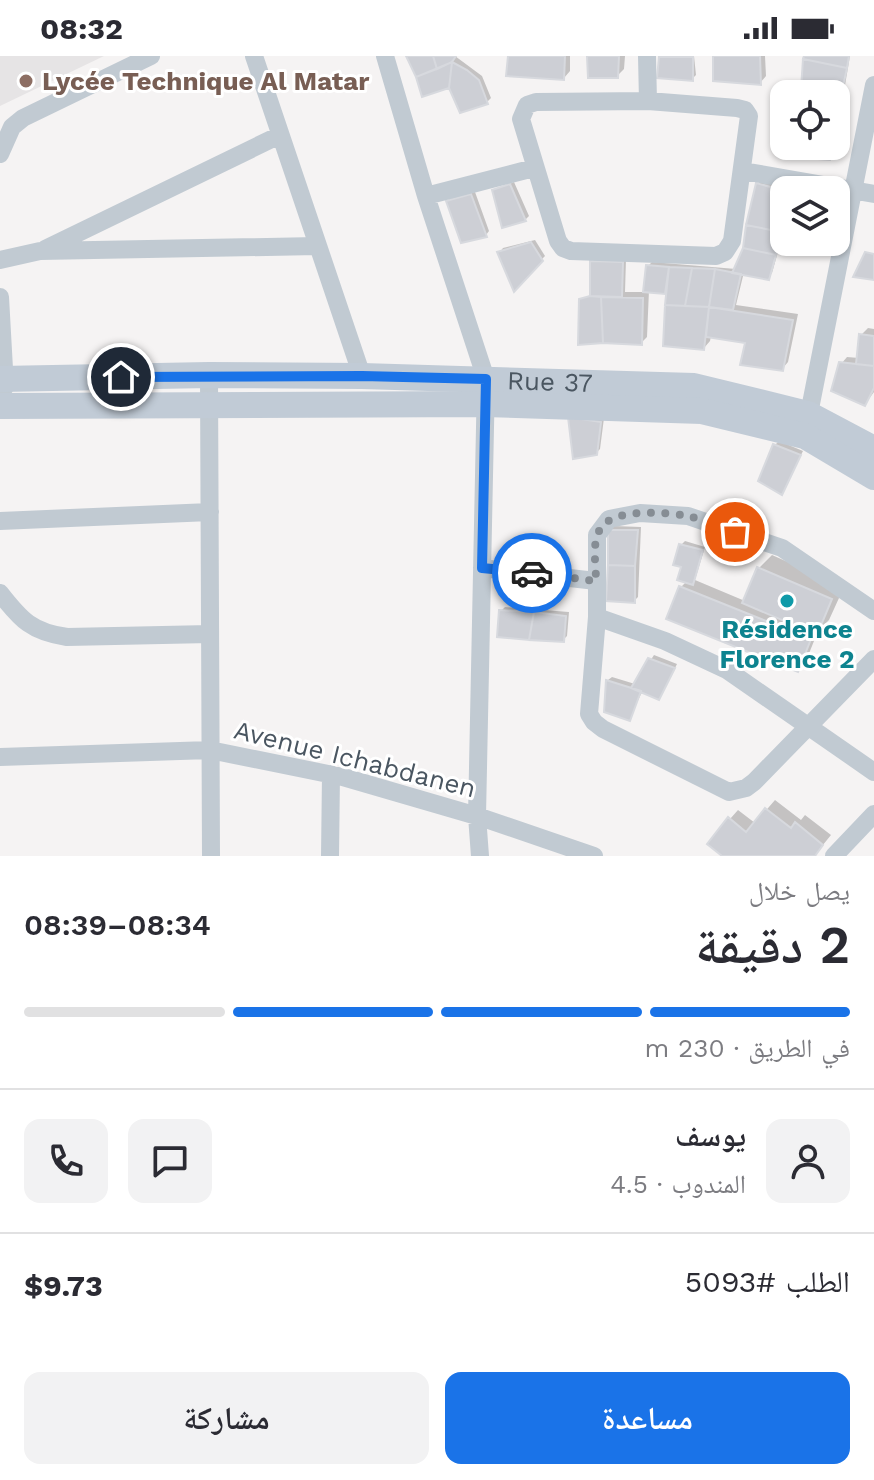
<!DOCTYPE html>
<html lang="ar">
<meta charset="utf-8">
<style>
body{margin:0;font-family:"Work Sans","Noto Naskh Arabic",sans-serif;background:#f2f2f3;color:#2b2b33;direction:rtl;height:100vh;display:flex;flex-direction:column;font-size:30px;white-space:nowrap}
*{box-sizing:border-box;margin:0}
p{font-size:26px;color:#7c7c81}
.icon{flex:none;width:44px;height:44px;fill:none;stroke:currentColor;stroke-width:2;stroke-linecap:round;stroke-linejoin:round}
.map{position:relative;height:800px;overflow:hidden;direction:ltr}
.sheet{display:flex;flex-direction:column;background:#fff;flex:1}
.sheet>*{flex:none}
.buttons{position:absolute;left:770px;top:24px;display:grid;gap:16px}
.buttons a{display:grid;place-items:center;width:80px;height:80px;border-radius:16px;background:#fff;box-shadow:0 2px 6px #0004;font-size:40px}
.pin{position:absolute;display:grid;place-items:center;width:68px;height:68px;color:#fff;margin:-34px;border:4px solid #fff;border-radius:50%;box-shadow:0 2px 8px #0007}
.courier{position:absolute;display:grid;place-items:center;width:80px;height:80px;margin:-40px;border:6px solid #1a73e8;border-radius:50%;background:#fff;color:#222;box-shadow:0 2px 10px #0007}
.headline em{font-style:normal;font-weight:600}
.headline div{display:flex;flex-direction:column-reverse}
.headline{display:flex;align-items:center;justify-content:space-between;height:136px;padding:0 24px}
h1{font-size:52px;font-weight:600;line-height:60px}
.bar{display:grid;grid-template-columns:repeat(4,1fr);gap:12px 8px;align-content:center;height:96px;padding:0 24px}
.bar i{height:10px;border-radius:6px;background:#e1e1e2}
.bar .active{background:#1a73e8}
.bar p{grid-column:span 4}
.line{display:flex;align-items:center;gap:20px;padding:0 24px;border-top:2px solid #e1e1e2}
.line div{flex:1}
.round{display:grid;place-items:center;flex:none;width:84px;height:84px;border-radius:16px;background:#f2f2f3}
.button{display:flex;gap:16px;margin-top:auto;padding:16px 24px}
.button a{flex:1;height:92px;border-radius:16px;background:#1a73e8;color:#fff;font-size:32px;font-weight:600;line-height:92px;text-align:center}
.button a+a{background:#f2f2f3;color:#2b2b33}
.status{display:flex;justify-content:space-between;align-items:center;height:56px;padding:0 40px;background:#fff;direction:ltr}
.status svg{height:22px;fill:currentColor}
.map>svg:first-child{display:block}
.education{fill:#e6e4e5}
.shadow{fill:#0003}
.building{fill:#cdcfd5;stroke:#d7d9de;stroke-width:2}
.lines{fill:none;stroke-linecap:round;stroke-linejoin:round}
.street{stroke:#c1cad2;stroke-width:18}
.secondary{stroke:#c1cbd6;stroke-width:26}
.done{stroke:#868d94;stroke-width:8;stroke-dasharray:0 14.4}
.route{stroke:#1a73e8;stroke-width:10}
.education-dot{fill:#8d6e63;stroke:#fff;stroke-width:3}
.culture-dot{fill:#0f9aa8;stroke:#fff;stroke-width:3}
.labels{text-anchor:middle;stroke-width:6;stroke-linejoin:round;paint-order:stroke}
.education-label{font-size:26px;font-weight:bold;fill:#785e54;stroke:#fff;text-anchor:start}
.street-label{font-size:26px;fill:#4a5661;stroke:#fff}
.culture-label{font-size:26px;font-weight:bold;fill:#0d838f;stroke:#fff}
</style>
<div class="status"><b>08:32</b><svg viewBox="0 0 49 12"><path d="M0 12V9h3v3zM5 12V6h3v6zM10 12V3h3v9zM15 12V0h3v12zM26 1h20v11H26zM47 4h2v5h-2z"/></svg></div>
<div class="map">
<svg width="874" height="800" viewBox="0 0 874 800">
<rect width="100%" height="100%" fill="#f5f3f3"/>
<path class="education" d="M0,0H104L0,50Z"/>
<path class="shadow" d="M408,0H455L482,20L491,42L487,46L450,29Z
M510,0H570V15L564,22Z
M589,0H625L624,13L617,20Z
M660,0H694L696,19L692,23L659,21Z
M715,0H765L766,20L760,27Z
M806,0H850L836,82V38H803Z
M762,124L804,134H784V175L772,217L768,221L744,216L736,249L798,258L788,306L782,313L747,286L711,280L710,285L704,292L667,236L649,234L647,281L641,287L581,244L592,238V206L596,202L626,203L625,236H645L648,210L652,206L736,213L745,193L758,128Z
M514,126L529,160L525,164L494,135Z
M475,136L489,175L486,179L448,146L452,142Z
M535,184L545,200L514,232L500,196L503,192Z
M868,272L874,273V336L865,348L841,308L847,301L859,302L861,279Z
M570,362H604L600,393L596,397Z
M779,385L803,395L782,437L775,389Z
M614,470L641,471L638,541L634,545L610,474Z
M685,485L705,491L695,524L745,545L759,512L772,499L844,531L829,564L818,575L806,605L797,614L681,531L687,525L681,489Z
M505,551L569,556L567,580L563,584L501,555Z
M654,599L677,608L662,638L643,634L629,663L606,655L608,624L612,621L635,628Z
M775,744L801,764L805,759L831,779L814,800H725L730,763L738,754L755,767Z"/>
<path class="building" d="M406,0H433L437,13L416,21Z
M433,0H456L452,6L437,13Z
M508,0H565L564,24L506,20Z
M587,0H619L618,22H588Z
M713,0H760L761,29L713,25Z
M804,0H849L847,12L803,3Z
M659,1H693V25L657,22Z
M803,3L847,12L842,35L801,33Z
M452,6L449,32L422,41L416,21Z
M452,6L467,14L479,24L488,48L460,57L449,32Z
M801,33L842,35L837,64L836,38H801Z
M785,90H808L806,102L784,96Z
M808,90H833L830,104L806,102Z
M756,127L778,133L771,174L746,169Z
M510,128L526,165L502,172L492,134Z
M778,133L784,134V177L771,174Z
M471,138L487,181L461,187L446,145Z
M746,169L781,176L776,199L743,192Z
M531,186L543,205L514,236L497,196Z
M743,192L776,199L769,224L732,217Z
M865,196L874,198V224L853,221Z
M590,205L623,206L622,241L590,240Z
M646,209L669,211L665,238L643,236Z
M669,211L692,212L685,250L665,249Z
M692,212L715,213L709,251L685,250Z
M715,213L741,218L733,254L709,251Z
M590,240L601,241L603,287L578,289L579,243Z
M601,241L643,242L642,289L603,287Z
M665,249L709,251L704,294L663,290Z
M709,251L793,264L783,315L740,309L745,287L706,281Z
M859,278L874,280V310L856,308Z
M839,306L874,310V332L865,350L831,335Z
M568,361L601,366L597,399L573,403Z
M773,388L801,399L782,439L758,425Z
M608,474H638L635,510L608,509Z
M679,488L703,494L693,529L677,524L681,511L673,509Z
M608,509L635,510V547L606,545Z
M757,511L832,543L817,579L742,547Z
M679,530L811,583L798,616L666,563Z
M499,554L534,556L529,584L497,581Z
M534,556L566,560L564,586L529,584Z
M648,602L675,612L659,644L631,632Z
M606,624L641,635L630,665L604,656Z
M765,752L791,772L795,766L823,789L815,800H722L707,788L728,761L746,776Z"/>
<g class="lines">
<path class="street" d="M254,0L362,320
M385,0L426,140L486,323L477,760L480,800
M647,0L648,45
M648,45L737,52L745,54L749,60L732,185L725,196L716,200L571,195L563,192L558,185L521,63L527,49L536,46Z
M0,98L12,71L23,62L151,0
M743,115L874,138
M426,140L534,112
M45,193L280,79
M0,204L40,195L317,190
M0,241L5,331
M209,319L211,800
M807,368L874,29
M0,465L210,456
M482,512L596,525
M0,537C21,564 32,576 67,581L210,578
M874,555L782,492L688,460L640,457L609,463L597,479V561L589,658L594,666L603,673L729,736L746,732L754,726L874,603
M597,561L665,585L727,614L874,716
M0,701L210,694L343,721L477,760L594,800
M330,800L331,718
M834,800L874,758"/>
<g class="secondary">
<path id="s1" d="M0,323L209,319L362,320L694,330L808,358L874,393"/>
<path d="M0,350L485,348L702,355L805,380L874,421"/>
</g>
</g>
<g class="lines">
<path class="done" d="M532,517L596,525C596,510 592,488 599,475C610,451 665,456 687,460C703,463 719,471 735,476"/>
<path class="route" d="M121,321L362,320L486,323L482,512L532,517"/>
</g>
<circle class="education-dot" cx="26" cy="25" r="8"/>
<circle class="culture-dot" cx="787" cy="545" r="8"/>
<g class="labels">
<g class="education-label">
<text x="42" y="34">Lycée Technique Al Matar</text>
</g>
<g class="street-label">
<text dy="9" stroke="none"><textPath href="#s1" startOffset="550">Rue 37</textPath></text>
<text transform="translate(355 703) rotate(14)" y="9">Avenue Ichabdanen</text>
</g>
<g class="culture-label">
<text x="787" y="582">Résidence<tspan x="787" dy="30">Florence 2</tspan></text>
</g>
</g>
</svg>
<div class="buttons">
<a><svg class="icon" aria-label="locate" viewBox="0 0 24 24"><circle cx="12" cy="12" r="6"/><path d="M12 2v4M12 18v4M2 12h4M18 12h4"/></svg></a>
<a><svg class="icon" aria-label="layers" viewBox="0 0 24 24"><path d="M12 4l9 5-9 5-9-5zM3 14l9 5 9-5"/></svg></a>
</div>
<div class="pin" style="left:735px;top:476px;background:#ea580c"><svg class="icon" aria-label="bag" viewBox="0 0 24 24"><path d="M5 8h14l-1 12H6zM9 8a3 3 0 0 1 6 0"/></svg></div>
<div class="pin" style="left:121px;top:321px;background:#1f2937"><svg class="icon" aria-label="home" viewBox="0 0 24 24"><path d="M3 11l9-7 9 7M6 9v11h12V9"/></svg></div>
<div class="courier" style="left:532px;top:517px"><svg class="icon" aria-label="car" viewBox="0 0 24 24"><path d="M5 17H2v-5l4-1 3-4h7l3 4 3 1v5h-3M9 17h6M6 11h13"/><circle cx="7" cy="17" r="2"/><circle cx="17" cy="17" r="2"/></svg></div>
</div>
<section class="sheet">
<div class="headline"><div><h1>2 دقيقة</h1><p>يصل خلال</p></div><em>08:34–08:39</em></div>
<div class="bar"><i class="active"></i><i class="active"></i><i class="active"></i><i></i><p>في الطريق · 230 m</p></div>
<div class="line" style="height:144px"><a class="round"><svg class="icon" aria-label="person" viewBox="0 0 24 24"><circle cx="12" cy="8" r="4"/><path d="M4 21q1-7 8-7t8 7"/></svg></a><div><b>يوسف</b><p>المندوب · 4.5</p></div><a class="round"><svg class="icon" aria-label="chat" viewBox="0 0 24 24"><path d="M4 5h16v11H9l-5 4z"/></svg></a><a class="round"><svg class="icon" aria-label="phone" viewBox="0 0 24 24"><path d="M5 4h4l2 5-3 2q2 4 5 5l2-3 5 2v4C11 20 4 13 5 4z"/></svg></a></div>
<div class="line" style="height:104px"><div>الطلب #5093</div><b>$9.73</b></div>
<div class="button"><a>مساعدة</a><a>مشاركة</a></div>
</section>
